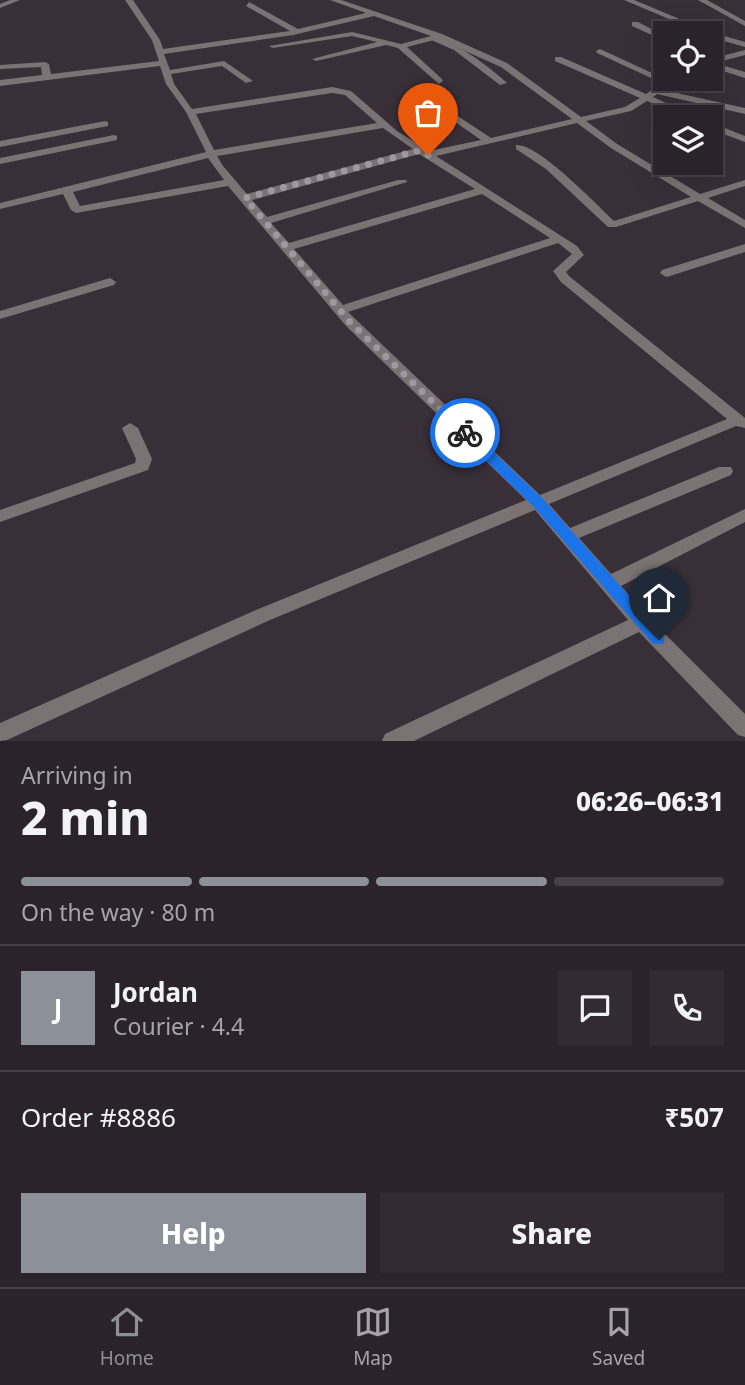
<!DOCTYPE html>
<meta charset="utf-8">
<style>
body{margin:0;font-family:"Noto Sans",sans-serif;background:#322b33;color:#f1f3f6;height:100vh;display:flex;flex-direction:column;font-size:26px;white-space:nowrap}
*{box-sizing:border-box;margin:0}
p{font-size:23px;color:#a5a4a9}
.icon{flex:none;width:38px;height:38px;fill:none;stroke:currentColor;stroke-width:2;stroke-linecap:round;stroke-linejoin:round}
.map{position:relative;height:741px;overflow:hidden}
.drawer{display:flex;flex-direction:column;background:#2a232b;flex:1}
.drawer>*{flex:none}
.fabs{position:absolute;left:653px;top:21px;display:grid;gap:14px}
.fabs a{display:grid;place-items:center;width:70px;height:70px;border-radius:0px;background:#2a232b;box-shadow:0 7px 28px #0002,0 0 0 2px #464047;font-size:35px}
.pin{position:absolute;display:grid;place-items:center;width:60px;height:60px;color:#fff;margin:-72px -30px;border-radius:50% 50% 50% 0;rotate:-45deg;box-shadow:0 0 7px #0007}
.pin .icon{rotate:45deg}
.courier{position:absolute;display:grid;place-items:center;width:70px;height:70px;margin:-35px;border:5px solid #1a73e8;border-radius:50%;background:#fff;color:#222;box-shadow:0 2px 9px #0007}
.overview em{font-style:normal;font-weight:800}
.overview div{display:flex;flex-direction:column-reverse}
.overview{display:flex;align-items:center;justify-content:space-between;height:119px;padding:0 21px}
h1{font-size:46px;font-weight:800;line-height:52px}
.bar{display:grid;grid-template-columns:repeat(4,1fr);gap:10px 7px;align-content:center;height:84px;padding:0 21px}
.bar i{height:9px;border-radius:5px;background:#464047}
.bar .current{background:#8c9099}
.bar p{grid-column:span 4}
.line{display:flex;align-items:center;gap:18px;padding:0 21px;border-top:2px solid #464047}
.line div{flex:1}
.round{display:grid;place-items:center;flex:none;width:74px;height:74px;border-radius:0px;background:#322b33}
.primary-button{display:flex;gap:14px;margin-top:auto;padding:14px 21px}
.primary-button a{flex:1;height:80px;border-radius:0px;background:#8c9099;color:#fff;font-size:28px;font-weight:800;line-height:80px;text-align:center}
.primary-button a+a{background:#322b33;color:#f1f3f6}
.tabs{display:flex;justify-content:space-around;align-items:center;height:98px;border-top:2px solid #464047;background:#2a232b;font-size:19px;color:#a5a4a9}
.tabs a{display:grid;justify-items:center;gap:4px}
.tabs .current{color:#8c9099}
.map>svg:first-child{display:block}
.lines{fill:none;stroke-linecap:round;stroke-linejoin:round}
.service{fill:#7a7273;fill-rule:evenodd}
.minor{fill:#7a7273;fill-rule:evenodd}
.tertiary{fill:#7a7273;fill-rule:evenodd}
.route{fill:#1a73e8}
.done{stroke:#9f98a0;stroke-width:7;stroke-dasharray:0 12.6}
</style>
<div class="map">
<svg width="745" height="741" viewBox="0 0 745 741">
<rect width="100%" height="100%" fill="#382f39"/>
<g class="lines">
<path class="service" d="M429,37C452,38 490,67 507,83L500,85L454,50L429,39Z"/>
<path class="minor" d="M125,0H133L160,40L163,49L290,31L246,6L249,2L298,29L366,13L330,0H341L442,34L507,63L581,117L625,107L640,98L555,61V57H561L646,94L662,83L597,53L596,51L600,49L665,79H678L663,90L745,108V114L657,94L653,97L697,117H685L647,101L631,111L586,121L617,144L700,194L745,180V186L708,198L745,220V228L698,201L616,227H608L546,169L516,149V145C538,143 596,204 614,221L691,197L611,148L577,123L436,156L577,246L584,255L566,272L569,276L745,418V428L736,426L549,504L570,528L719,467H731L733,471L731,475L579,538L611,574L745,509V522L621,586L648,617L745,714V737L738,735L639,632L414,741H382L385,734L628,620L535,510L270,620L7,740L0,741V723L256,610L526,500L346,326L228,186L76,213L71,210L63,194L0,209V203L206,152L186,112L166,84L160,66L0,86V80L42,75L41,67L0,69V65L45,62L49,64L51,74L159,61L152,40ZM374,16L431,36L401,44L352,32L269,46L273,48L352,36L377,42L312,59L316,61L386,45L398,48L439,84L443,81L442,79L407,47L438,39L501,67L572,119L491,138L441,105L436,108L438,110L481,140L429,151L397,131L351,91L332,87L192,109L174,84L171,74L222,66L246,83L253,81L224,61L170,70L164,54L293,35ZM332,93L345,95L377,123L214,150L196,114ZM383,128L413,149L247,194L223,166L217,156ZM419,154L475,189L289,243L271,223L407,182L406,180H398L267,217L252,200ZM208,158L224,180L80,206L73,192ZM482,194L550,238L343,305L294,249ZM558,243L572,254L553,271L561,282L727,419L540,495L348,312Z
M624,0H634L711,32L745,42V47L710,37V33H702Z
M698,0H707L745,21V26Z
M632,22H638L665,36V41L632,26Z
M745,50V55L715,63L745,72V78L710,67V59Z
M105,121L108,122V126L0,147V141Z
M710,122L745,136V142L710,129Z
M114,135L117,136V140L0,164V158Z
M745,244V252L670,276L666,277L660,273L662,270Z
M110,278L116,282L114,285L0,319V311Z
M130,423L138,428L152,459L148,470L0,522V510L135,463L136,459L122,428Z"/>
<path class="tertiary" d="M10,0H20L0,8V4Z"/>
</g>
<path class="route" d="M461,430H470L543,499L664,635V644H653L533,506L461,436Z"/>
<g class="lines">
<path class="done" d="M428,155L421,150L245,198L351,323L465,433"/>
</g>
</svg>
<div class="fabs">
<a><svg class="icon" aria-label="locate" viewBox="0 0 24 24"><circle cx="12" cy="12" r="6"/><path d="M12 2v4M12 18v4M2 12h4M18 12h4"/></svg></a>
<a><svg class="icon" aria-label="layers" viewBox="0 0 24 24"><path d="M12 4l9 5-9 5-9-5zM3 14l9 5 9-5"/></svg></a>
</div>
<div class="pin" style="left:428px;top:155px;background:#ea580c"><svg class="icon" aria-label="bag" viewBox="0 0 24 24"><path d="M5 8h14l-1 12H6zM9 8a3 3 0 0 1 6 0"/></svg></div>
<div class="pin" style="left:659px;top:640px;background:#1f2937"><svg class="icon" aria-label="home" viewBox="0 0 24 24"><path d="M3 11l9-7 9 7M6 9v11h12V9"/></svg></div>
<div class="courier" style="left:465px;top:433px"><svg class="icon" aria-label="bike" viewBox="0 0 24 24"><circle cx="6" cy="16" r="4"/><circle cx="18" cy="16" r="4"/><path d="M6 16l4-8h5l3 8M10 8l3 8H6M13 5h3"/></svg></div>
</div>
<section class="drawer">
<div class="overview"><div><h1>2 min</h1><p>Arriving in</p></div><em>06:26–06:31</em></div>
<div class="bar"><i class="current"></i><i class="current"></i><i class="current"></i><i></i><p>On the way · 80 m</p></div>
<div class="line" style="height:126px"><b class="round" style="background:#8c9099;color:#fff">J</b><div><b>Jordan</b><p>Courier · 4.4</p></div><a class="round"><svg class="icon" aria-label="chat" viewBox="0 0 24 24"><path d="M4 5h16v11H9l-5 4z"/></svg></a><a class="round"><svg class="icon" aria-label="phone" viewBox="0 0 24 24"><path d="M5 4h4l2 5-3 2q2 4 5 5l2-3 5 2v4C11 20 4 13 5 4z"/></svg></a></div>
<div class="line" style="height:91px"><div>Order #8886</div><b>₹507</b></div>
<div class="primary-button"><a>Help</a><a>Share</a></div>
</section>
<nav class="tabs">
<a class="current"><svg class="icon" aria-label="home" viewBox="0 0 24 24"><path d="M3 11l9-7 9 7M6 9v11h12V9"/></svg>Home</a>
<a><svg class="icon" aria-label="map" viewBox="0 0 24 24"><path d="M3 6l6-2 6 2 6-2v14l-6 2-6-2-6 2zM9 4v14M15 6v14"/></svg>Map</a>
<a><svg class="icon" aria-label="saved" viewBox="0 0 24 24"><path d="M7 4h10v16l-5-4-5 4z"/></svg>Saved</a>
</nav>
